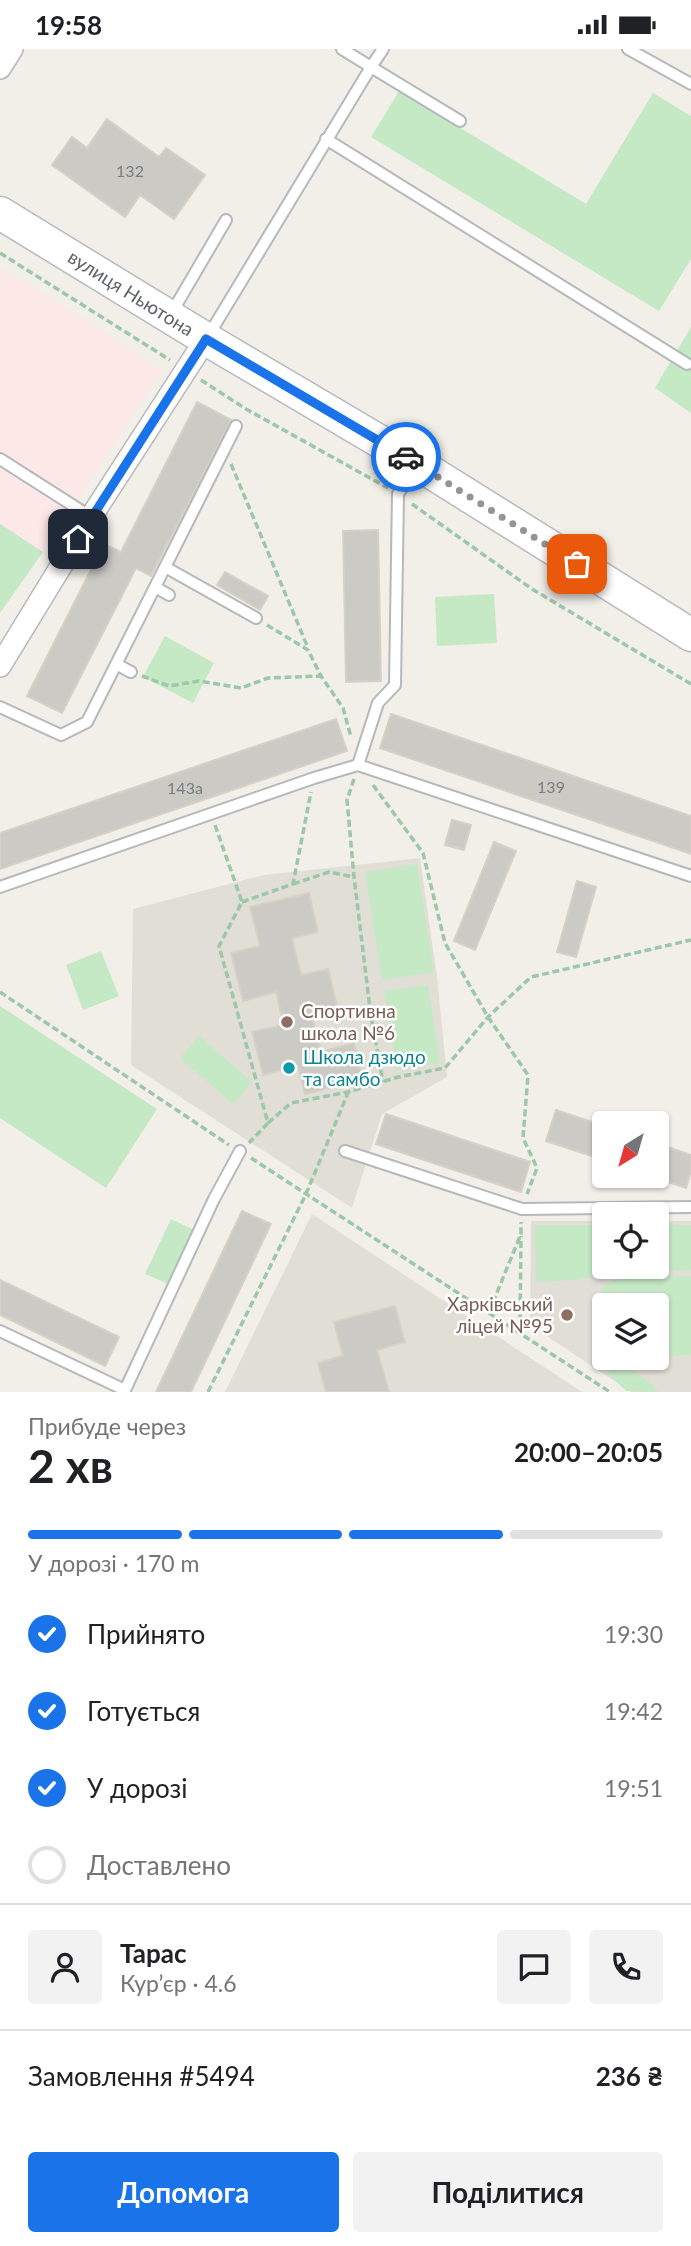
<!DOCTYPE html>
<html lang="uk">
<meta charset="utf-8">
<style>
body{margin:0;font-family:Lato,sans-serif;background:#f2f2f2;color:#202124;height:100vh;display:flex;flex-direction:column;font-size:26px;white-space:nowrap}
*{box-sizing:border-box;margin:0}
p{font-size:23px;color:#757577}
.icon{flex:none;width:38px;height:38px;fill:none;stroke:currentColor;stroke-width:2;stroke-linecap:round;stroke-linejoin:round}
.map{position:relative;height:1343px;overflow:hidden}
.drawer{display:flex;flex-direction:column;background:#fff;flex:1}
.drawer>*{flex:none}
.needle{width:46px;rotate:217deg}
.tools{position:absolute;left:592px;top:1062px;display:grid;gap:14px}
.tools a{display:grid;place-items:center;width:77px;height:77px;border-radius:7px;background:#fff;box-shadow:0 2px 5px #0004;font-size:35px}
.pin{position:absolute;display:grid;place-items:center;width:60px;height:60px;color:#fff;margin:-30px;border-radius:14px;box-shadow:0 4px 10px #0006}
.courier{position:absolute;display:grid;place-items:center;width:70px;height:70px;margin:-35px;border:5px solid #1a73e8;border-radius:50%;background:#fff;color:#222;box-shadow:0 2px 9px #0007}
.head em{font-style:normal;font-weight:700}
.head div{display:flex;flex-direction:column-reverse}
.head{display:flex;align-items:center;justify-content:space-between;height:119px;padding:0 28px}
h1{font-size:46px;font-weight:700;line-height:52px}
.bar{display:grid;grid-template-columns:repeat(4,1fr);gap:10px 7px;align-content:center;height:84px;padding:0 28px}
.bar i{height:9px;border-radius:5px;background:#e0e0e0}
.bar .current{background:#1a73e8}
.bar p{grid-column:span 4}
.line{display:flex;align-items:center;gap:18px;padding:0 28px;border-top:2px solid #e0e0e0}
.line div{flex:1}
.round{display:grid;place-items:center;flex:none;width:74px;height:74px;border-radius:7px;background:#f2f2f2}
ol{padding:0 28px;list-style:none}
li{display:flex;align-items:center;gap:21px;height:77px}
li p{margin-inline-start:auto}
li .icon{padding:7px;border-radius:50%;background:#1a73e8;color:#fff;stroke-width:4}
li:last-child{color:#757577}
li i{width:38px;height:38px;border:4px solid #e0e0e0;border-radius:50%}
.primary-button{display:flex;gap:14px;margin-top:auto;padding:14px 28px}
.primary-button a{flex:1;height:80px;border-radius:7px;background:#1a73e8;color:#fff;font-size:28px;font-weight:700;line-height:80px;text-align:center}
.primary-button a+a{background:#f2f2f2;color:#202124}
.status{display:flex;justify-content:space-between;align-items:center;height:49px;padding:0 35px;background:#fff;direction:ltr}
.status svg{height:19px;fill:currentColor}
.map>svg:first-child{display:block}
.education{fill:#e1ded6;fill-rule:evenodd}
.medical{fill:#fce8e6}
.green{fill:#c5e8c5}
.building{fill:#cccac5;stroke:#d6d1c6;stroke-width:2}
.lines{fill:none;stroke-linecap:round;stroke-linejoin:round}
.lane-casing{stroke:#b5b8bc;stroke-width:14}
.street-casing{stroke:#b5b8bc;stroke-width:24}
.secondary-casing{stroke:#b6babf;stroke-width:35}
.path{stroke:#9cc7a9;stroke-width:3.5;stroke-dasharray:7 3.5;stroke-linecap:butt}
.lane{stroke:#fff;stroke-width:10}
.street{stroke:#fff;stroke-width:21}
.secondary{stroke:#fff;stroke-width:32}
.done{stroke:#929495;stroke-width:7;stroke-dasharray:0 12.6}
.route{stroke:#1a73e8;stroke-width:9}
.education-dot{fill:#8d6e63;stroke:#fff;stroke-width:2.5}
.culture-dot{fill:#0f9aa8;stroke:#fff;stroke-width:2.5}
.labels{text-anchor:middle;stroke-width:5;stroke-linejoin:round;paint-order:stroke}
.number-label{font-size:16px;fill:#7a7d7f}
.street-label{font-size:19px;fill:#5f6368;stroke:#fff}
.education-label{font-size:19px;fill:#785e54;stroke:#fff;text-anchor:start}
.culture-label{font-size:19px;fill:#0d838f;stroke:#fff;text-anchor:start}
</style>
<div class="status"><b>19:58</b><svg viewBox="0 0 49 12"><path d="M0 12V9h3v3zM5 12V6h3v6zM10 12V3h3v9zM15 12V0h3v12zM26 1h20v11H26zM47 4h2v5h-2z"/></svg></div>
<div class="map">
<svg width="691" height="1343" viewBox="0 0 691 1343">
<rect width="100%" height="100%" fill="#f1efe8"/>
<path class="education" d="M420,809L437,928L447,1028L382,1065L352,1159L131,1016L133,860L264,826Z
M312,1165L582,1343H225Z
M531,1172H604V1218H656V1172H691V1343H631L530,1276ZM604,1256H656V1309H604Z"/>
<path class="medical" d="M0,219L94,276L161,322L43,503L0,475Z"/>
<path class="green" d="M399,42L586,155L653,44L691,67V210L659,262L371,88Z
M691,278V364L655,339Z
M0,475L43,503L0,564Z
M494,545L497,594L437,597L435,548Z
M165,587L214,614L193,654L143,628Z
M417,815L434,923L382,931L365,823Z
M101,902L119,947L83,961L66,916Z
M428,936L440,1014L397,1020L385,942Z
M0,957L157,1060L106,1139L0,1069Z
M199,987L252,1033L233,1055L180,1009Z
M171,1170L194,1181L169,1235L145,1225Z
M535,1176H604V1218H656V1176H691V1221L615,1223L576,1231L536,1233Z
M691,1227V1306L656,1307V1256H604V1295C594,1287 590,1273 593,1261C596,1248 605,1232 619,1229C634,1225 673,1228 691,1227Z
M608,1312C627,1317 646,1326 658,1343L626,1342L603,1319Z"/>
<path class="building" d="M107,70L159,108L166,99L205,126L174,170L140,146L125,168L52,116L72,88L87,99Z
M197,353L231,371L151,527L136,519L62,664L27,647L104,495L121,503Z
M378,481L381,632L346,633L343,482Z
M225,523L268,547L260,561L217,536Z
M391,665L691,767V805L380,699Z
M336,670L347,702L0,820V784Z
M452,771L471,776L464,801L445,796Z
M494,793L516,802L475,901L454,892Z
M577,832L596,838L576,908L557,903Z
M309,844L318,883L292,889L301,926L328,920L337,957L311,963L321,1003L354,994L363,1031L305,1045L298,1017L263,1026L252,983L284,976L276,943L243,952L231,904L260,897L250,858Z
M556,1061L604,1077V1111L546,1092Z
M386,1065L530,1113L521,1143L376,1095Z
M656,1094L691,1106V1122L686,1139L656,1129Z
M242,1162L271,1175L191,1343H156Z
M0,1231L119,1288L105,1317L0,1266Z
M395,1257L405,1293L377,1301L389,1343H326L318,1314L343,1307L334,1273Z"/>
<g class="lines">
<defs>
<path id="lane" d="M342,0L371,18L383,0
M628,0L691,35
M326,90L687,315
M171,265L226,171
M207,289L371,18L460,72
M0,410L91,468
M165,518L256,569
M155,538L169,546
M116,615L131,623
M0,658L61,686L87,673L236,377
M358,716L691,827
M0,838L314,729L358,716L378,654L395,636L398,445L416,418
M345,1102L522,1160L691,1158
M0,1282L125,1341L124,1343
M125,1341L214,1150L240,1102"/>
<path id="street" d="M0,19L12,0
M0,617L91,468L206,290"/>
<path id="secondary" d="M0,164L206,290L418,415L691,586"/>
</defs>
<use href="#lane" class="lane-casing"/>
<use href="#street" class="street-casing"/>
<use href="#secondary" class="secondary-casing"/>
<path class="path" d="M0,204L170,311
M201,331L246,360L388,439
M231,415L308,599
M412,455L532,540L691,635
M267,576L308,601L321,627L343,659L351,688
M142,627L169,637L199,632L241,639L268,629L321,627
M354,730L347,751L354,828L371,968L383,1033
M373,736L423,804L445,894L488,968L528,1026L523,1089L537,1119L527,1145
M215,776L242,853L219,897L268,1074L249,1094
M293,835L329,823L354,828
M242,853L293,835L311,743
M0,943L229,1096
M268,1074L291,1054L348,1043L398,1028L445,1019L488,968L531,928L691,891
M251,1109L610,1343
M489,1263L521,1185V1173
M520,1283L521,1187
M208,1343L306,1145L348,1044"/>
<use href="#lane" class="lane"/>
<use href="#street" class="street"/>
<use href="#secondary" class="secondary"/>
</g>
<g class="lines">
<path class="done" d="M406,408L577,515"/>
<path class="route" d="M78,490L206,290L406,408"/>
</g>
<g class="education-dot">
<circle cx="287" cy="973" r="7"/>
<circle cx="567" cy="1266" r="7"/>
</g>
<circle class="culture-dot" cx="289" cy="1019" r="7"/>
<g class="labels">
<g class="number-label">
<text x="130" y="128">132</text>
<text x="551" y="744">139</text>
<text x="185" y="745">143а</text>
</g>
<g class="street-label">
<text transform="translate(131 244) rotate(32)" y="7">вулиця Ньютона</text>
</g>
<g class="education-label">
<text x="301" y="969">Спортивна<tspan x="301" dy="22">школа №6</tspan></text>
<text x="553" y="1262" text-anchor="end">Харківський<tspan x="553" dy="22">ліцей №95</tspan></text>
</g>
<g class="culture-label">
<text x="303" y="1015">Школа дзюдо<tspan x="303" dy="22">та самбо</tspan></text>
</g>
</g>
</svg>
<div class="tools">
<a><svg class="needle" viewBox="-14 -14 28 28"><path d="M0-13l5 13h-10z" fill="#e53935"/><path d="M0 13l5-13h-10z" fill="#757577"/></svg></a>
<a><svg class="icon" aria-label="locate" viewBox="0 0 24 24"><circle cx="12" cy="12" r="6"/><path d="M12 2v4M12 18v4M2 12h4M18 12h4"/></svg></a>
<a><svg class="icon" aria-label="layers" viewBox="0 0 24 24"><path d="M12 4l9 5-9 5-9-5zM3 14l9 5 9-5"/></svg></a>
</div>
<div class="pin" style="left:577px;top:515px;background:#ea580c"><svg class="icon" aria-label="bag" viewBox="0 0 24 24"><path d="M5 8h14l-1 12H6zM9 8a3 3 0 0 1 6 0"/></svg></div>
<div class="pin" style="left:78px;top:490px;background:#1f2937"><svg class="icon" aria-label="home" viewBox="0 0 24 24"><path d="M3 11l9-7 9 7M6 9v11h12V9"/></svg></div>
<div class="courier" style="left:406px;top:408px"><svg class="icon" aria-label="car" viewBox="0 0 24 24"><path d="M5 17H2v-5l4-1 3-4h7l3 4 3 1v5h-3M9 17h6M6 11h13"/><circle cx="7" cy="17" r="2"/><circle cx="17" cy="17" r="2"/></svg></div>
</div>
<section class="drawer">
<div class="head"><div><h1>2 хв</h1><p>Прибуде через</p></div><em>20:00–20:05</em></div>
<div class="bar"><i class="current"></i><i class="current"></i><i class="current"></i><i></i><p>У дорозі · 170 m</p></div>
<ol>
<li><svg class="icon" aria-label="check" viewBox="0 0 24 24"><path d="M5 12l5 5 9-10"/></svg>Прийнято<p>19:30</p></li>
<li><svg class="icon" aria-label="check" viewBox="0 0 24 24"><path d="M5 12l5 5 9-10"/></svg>Готується<p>19:42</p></li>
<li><svg class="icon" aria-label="check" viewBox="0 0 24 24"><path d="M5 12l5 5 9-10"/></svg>У дорозі<p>19:51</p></li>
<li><i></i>Доставлено</li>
</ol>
<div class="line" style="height:126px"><a class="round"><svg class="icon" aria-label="person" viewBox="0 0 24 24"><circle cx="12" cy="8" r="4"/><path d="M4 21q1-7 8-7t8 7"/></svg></a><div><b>Тарас</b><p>Кур’єр · 4.6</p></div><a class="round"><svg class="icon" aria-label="chat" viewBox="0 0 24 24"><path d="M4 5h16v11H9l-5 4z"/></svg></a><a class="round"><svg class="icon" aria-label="phone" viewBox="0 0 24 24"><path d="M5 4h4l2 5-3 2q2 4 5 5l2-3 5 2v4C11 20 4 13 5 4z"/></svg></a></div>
<div class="line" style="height:91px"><div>Замовлення #5494</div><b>236 ₴</b></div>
<div class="primary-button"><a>Допомога</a><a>Поділитися</a></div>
</section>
